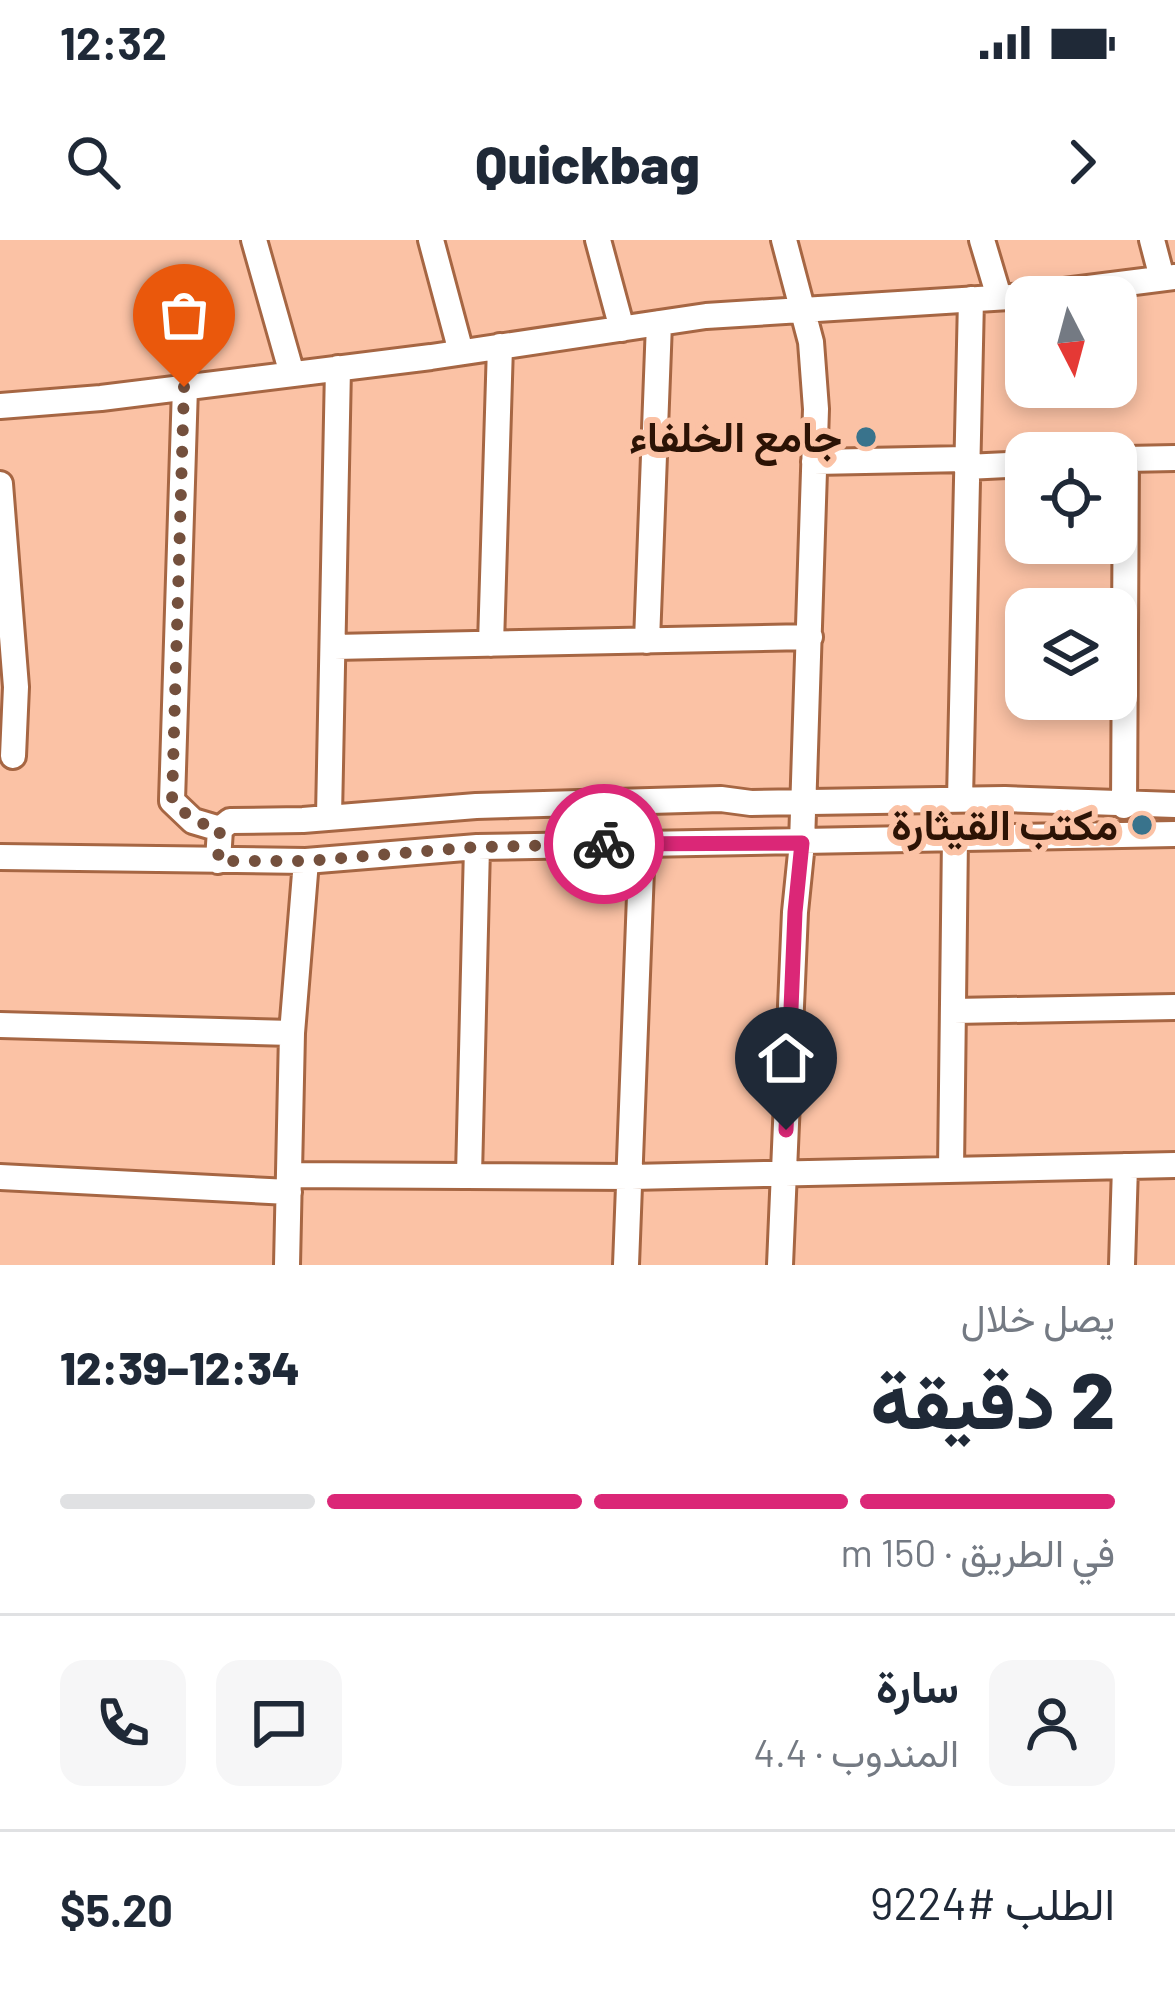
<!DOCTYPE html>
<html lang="ar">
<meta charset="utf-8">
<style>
body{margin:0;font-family:Barlow,Vazirmatn,sans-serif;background:#f6f6f7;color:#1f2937;direction:rtl;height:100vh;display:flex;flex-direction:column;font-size:45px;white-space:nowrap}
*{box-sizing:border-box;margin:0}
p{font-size:39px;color:#747a83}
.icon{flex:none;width:66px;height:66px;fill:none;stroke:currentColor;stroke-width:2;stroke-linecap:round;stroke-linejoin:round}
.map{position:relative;height:1025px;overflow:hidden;direction:ltr}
.sheet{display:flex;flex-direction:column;background:#fff;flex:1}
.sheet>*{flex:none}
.needle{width:78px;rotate:174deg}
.tools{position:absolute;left:1005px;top:36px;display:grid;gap:24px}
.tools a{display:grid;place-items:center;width:132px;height:132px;border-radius:24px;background:#fff;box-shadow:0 6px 18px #0003;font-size:60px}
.pin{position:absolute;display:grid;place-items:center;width:102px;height:102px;color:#fff;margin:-123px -51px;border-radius:50% 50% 50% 0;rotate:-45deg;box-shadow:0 0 12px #0007}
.pin .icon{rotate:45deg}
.courier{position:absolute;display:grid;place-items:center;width:120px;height:120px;margin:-60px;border:9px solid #db2777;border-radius:50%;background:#fff;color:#222;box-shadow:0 3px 15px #0007}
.summary em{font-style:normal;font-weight:800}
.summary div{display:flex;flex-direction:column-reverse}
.summary{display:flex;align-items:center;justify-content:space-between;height:204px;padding:0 60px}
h1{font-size:78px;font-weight:800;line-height:90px}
.bar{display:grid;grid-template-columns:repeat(4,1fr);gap:18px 12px;align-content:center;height:144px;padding:0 60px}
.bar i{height:15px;border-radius:9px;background:#e0e1e3}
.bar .active{background:#db2777}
.bar p{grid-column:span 4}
.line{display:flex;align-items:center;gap:30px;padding:0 60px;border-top:3px solid #e0e1e3}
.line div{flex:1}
.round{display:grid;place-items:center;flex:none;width:126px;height:126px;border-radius:24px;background:#f6f6f7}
.status{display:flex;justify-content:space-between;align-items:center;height:84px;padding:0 60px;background:#fff;direction:ltr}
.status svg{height:33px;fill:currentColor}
header{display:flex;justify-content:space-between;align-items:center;height:156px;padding:0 60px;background:#fff;font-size:54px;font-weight:800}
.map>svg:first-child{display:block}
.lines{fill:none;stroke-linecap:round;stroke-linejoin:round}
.street-casing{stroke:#a66643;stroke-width:30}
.street{stroke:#fff;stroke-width:24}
.done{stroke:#74503d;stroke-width:12;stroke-dasharray:0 21.6}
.route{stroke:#db2777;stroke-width:15}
.poi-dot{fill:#39738c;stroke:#fbc2a5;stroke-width:4.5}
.labels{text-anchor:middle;stroke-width:12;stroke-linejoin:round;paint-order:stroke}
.poi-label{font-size:42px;font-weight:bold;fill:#2c1305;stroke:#fbc2a5;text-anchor:end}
</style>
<div class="status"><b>12:32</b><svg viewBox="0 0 49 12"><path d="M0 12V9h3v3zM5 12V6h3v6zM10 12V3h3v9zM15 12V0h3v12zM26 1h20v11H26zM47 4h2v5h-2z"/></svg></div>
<header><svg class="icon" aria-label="forward" viewBox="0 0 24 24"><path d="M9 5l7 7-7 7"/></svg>Quickbag<svg class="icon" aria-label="search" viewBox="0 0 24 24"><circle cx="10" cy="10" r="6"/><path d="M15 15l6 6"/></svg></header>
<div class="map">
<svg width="1175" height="1025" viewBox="0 0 1175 1025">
<rect width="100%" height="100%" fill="#fbc2a5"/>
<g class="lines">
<defs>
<path id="street" d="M254,0L292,134
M431,0L461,112
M598,0L622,89
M982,0L999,57
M1152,0L1162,38
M185,147L172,561L193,581L220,589
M0,166L101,158L431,117L706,76L1025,56L1175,37
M1116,219H1126L1124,566
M1126,219L1175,218
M814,222L966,219
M966,227L1026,224
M0,244L16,447L13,516
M647,401L659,83
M491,404L500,106
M334,407L810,397
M960,559L971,59
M329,576L338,128
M0,617L306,621L477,607L1175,594
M218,621L220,589L230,581L303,580L476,566L721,559L751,563L1005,559L1175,565
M954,771L1175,767
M0,785L292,793
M951,930L955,597
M290,935L631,937L1175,925
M469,935L477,607
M0,937L289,952
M287,1025L292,793L306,621
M626,1025L642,603
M780,1025L795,672L802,603L816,169L811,102L784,0
M1122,1025L1125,926"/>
</defs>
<use href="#street" class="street-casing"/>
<use href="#street" class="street"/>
</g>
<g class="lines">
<path class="done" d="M184,147L172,561L194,581L220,589L218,621H306L477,607L604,604"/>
<path class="route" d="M604,604L802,603L795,672L786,890"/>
</g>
<g class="poi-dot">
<circle cx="866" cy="197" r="12"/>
<circle cx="1142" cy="585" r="12"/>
</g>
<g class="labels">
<g class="poi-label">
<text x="842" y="212">جامع الخلفاء</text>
<text x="1118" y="600">مكتب القيثارة</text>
</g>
</g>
</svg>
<div class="tools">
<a><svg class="needle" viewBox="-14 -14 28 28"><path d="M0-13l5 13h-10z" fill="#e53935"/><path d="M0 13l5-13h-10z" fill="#747a83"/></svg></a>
<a><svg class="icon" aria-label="locate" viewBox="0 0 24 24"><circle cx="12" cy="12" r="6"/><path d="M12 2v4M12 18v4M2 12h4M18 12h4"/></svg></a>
<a><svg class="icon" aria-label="layers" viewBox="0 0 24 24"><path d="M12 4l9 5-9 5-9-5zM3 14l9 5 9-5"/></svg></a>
</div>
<div class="pin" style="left:184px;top:147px;background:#ea580c"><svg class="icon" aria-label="bag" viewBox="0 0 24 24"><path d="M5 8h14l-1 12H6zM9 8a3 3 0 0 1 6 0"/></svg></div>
<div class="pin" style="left:786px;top:890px;background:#1f2937"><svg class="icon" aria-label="home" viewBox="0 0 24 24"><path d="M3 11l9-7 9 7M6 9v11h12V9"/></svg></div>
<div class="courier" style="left:604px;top:604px"><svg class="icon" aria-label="bike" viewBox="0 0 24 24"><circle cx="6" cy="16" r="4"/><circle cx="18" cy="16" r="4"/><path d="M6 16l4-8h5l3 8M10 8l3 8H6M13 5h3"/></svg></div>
</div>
<section class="sheet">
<div class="summary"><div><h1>2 دقيقة</h1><p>يصل خلال</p></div><em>12:34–12:39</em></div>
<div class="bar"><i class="active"></i><i class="active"></i><i class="active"></i><i></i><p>في الطريق · 150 m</p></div>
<div class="line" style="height:216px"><a class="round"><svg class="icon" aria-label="person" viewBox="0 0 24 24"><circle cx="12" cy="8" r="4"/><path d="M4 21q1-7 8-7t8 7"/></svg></a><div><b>سارة</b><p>المندوب · 4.4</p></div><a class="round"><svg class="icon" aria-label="chat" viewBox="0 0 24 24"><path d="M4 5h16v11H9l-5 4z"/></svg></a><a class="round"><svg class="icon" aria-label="phone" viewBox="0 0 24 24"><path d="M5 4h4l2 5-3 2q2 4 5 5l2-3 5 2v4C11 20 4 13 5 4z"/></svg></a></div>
<div class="line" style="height:156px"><div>الطلب #9224</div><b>$5.20</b></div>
</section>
